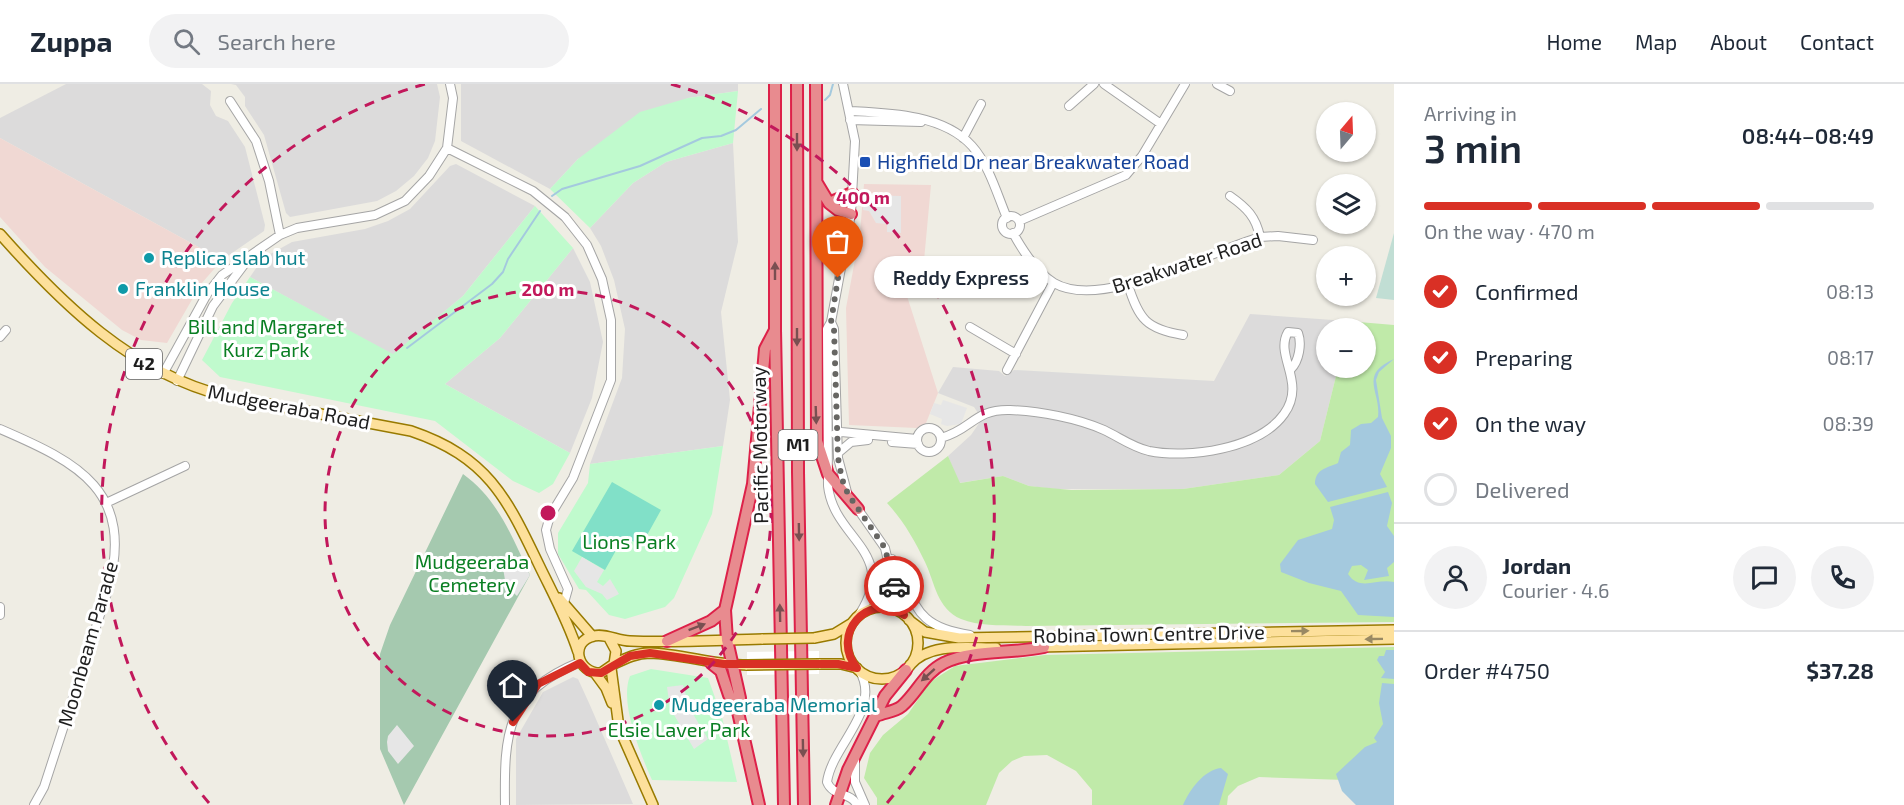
<!DOCTYPE html>
<meta charset="utf-8">
<style>
body{margin:0;font-family:"Exo 2",sans-serif;background:#f2f2f3;color:#1f2937;height:100vh;display:flex;flex-direction:column;font-size:22px;white-space:nowrap}
*{box-sizing:border-box;margin:0}
p{font-size:20px;color:#747a83}
.icon{flex:none;width:33px;height:33px;fill:none;stroke:currentColor;stroke-width:2;stroke-linecap:round;stroke-linejoin:round}
.map{position:relative;flex:1;overflow:hidden}
.side{display:flex;flex-direction:column;background:#fff;width:510px}
.side>*{flex:none}
.needle{width:39px;rotate:19deg}
.controls{position:absolute;left:1316px;top:18px;display:grid;gap:12px}
.controls a{display:grid;place-items:center;width:60px;height:60px;border-radius:50%;background:#fff;box-shadow:0 2px 4px #0004;font-size:30px}
.pin{position:absolute;display:grid;place-items:center;width:51px;height:51px;color:#fff;margin:-62px -26px;border-radius:50% 50% 50% 0;rotate:-45deg;box-shadow:0 0 6px #0007}
.pin .icon{rotate:45deg}
.courier{position:absolute;display:grid;place-items:center;width:60px;height:60px;margin:-30px;border:4px solid #d93025;border-radius:50%;background:#fff;color:#222;box-shadow:0 2px 8px #0007}
.bubble{position:absolute;height:42px;border-radius:21px;background:#fff;box-shadow:0 2px 4px #0004;font-size:20px;font-weight:600;line-height:42px;text-align:center}
.head em{font-style:normal;font-weight:600}
.head div{display:flex;flex-direction:column-reverse}
.head{display:flex;align-items:center;justify-content:space-between;height:102px;padding:0 30px}
h1{font-size:39px;font-weight:600;line-height:45px}
.bar{display:grid;grid-template-columns:repeat(4,1fr);gap:9px 6px;align-content:center;height:72px;padding:0 30px}
.bar i{height:8px;border-radius:4px;background:#e0e1e3}
.bar .current{background:#d93025}
.bar p{grid-column:span 4}
.line{display:flex;align-items:center;gap:15px;padding:0 30px;border-top:2px solid #e0e1e3}
.line div{flex:1}
.round{display:grid;place-items:center;flex:none;width:63px;height:63px;border-radius:32px;background:#f2f2f3}
ol{padding:0 30px;list-style:none}
li{display:flex;align-items:center;gap:18px;height:66px}
li p{margin-inline-start:auto}
li .icon{padding:6px;border-radius:50%;background:#d93025;color:#fff;stroke-width:4}
li:last-child{color:#747a83}
li i{width:33px;height:33px;border:3px solid #e0e1e3;border-radius:50%}
header{display:flex;align-items:center;gap:36px;box-sizing:border-box;height:84px;padding:0 30px;background:#fff;border-bottom:2px solid #e0e1e3}
header strong{font-size:28px}
nav{display:flex;gap:33px;margin-inline-start:auto;font-size:21px}
.search{width:420px;height:54px;background:#f2f2f3;display:flex;align-items:center;gap:15px;box-sizing:border-box;padding:0 21px;border-radius:33px;color:#747a83;font-size:22px}
main{display:flex;flex:1;min-height:0}
.map>svg:first-child{display:block}
.residential{fill:#dcdbdb}
.commercial{fill:#f0d8d3}
.grass{fill:#c0eaa9}
.wetland{fill:#c1ded4}
.cemetery{fill:#a5c9af}
.park{fill:#c0facd}
.pitch{fill:#81e0c8}
.parking{fill:#e6e6e6}
.water{fill:#a4c9de}
.pier{fill:#fff}
.lines{fill:none;stroke-linecap:round;stroke-linejoin:round}
.stream{stroke:#a4c9de;stroke-width:2}
.minor-casing{stroke:#a5a5a5;stroke-width:10}
.major-casing{stroke:#987a00;stroke-width:12}
.highway-casing{stroke:#dd2149;stroke-width:14}
.minor{stroke:#fff;stroke-width:8}
.major{stroke:#fde09b;stroke-width:9}
.highway{stroke:#e88b8f;stroke-width:10}
.major-bridge-casing{stroke:#987a00;stroke-width:12;stroke-linecap:butt}
.major-bridge{stroke:#fde09b;stroke-width:9}
.oneway{fill:#794f51}
.oneway2{fill:#998963}
.done{stroke:#676663;stroke-width:6;stroke-dasharray:0 10.8}
.route{stroke:#d93025;stroke-width:8}
.ring{fill:none;stroke:#c2185b;stroke-width:3;stroke-dasharray:10 8}
.transit-dot{fill:#1a4fb4;stroke:#fff;stroke-width:2}
.culture-dot{fill:#0f9aa8;stroke:#fff;stroke-width:2}
.labels{text-anchor:middle;stroke-width:6;stroke-linejoin:round;paint-order:stroke}
.shield{fill:#fff;stroke:#626262;stroke-width:1.5}
.shield-label{font-size:18px;font-weight:bold;fill:#1e1e1e}
.transit-label{font-size:20px;fill:#164399;stroke:#fff;text-anchor:start}
.culture-label{font-size:20px;fill:#0d838f;stroke:#fff;text-anchor:start}
.street-label{font-size:20px;fill:#1e1e1e;stroke:#fff}
.park-label{font-size:20px;fill:#0a7f23;stroke:#fff}
.centre{fill:#c2185b;stroke:#fff;stroke-width:3}
.ring-label{font-size:18px;text-anchor:middle;font-weight:bold;fill:#c2185b;stroke:#fff;stroke-width:6;stroke-linejoin:round;paint-order:stroke}
</style>
<header>
<strong>Zuppa</strong>
<div class="search"><svg class="icon" aria-label="search" viewBox="0 0 24 24"><circle cx="10" cy="10" r="6"/><path d="M15 15l6 6"/></svg>Search here</div>
<nav><a>Home</a><a>Map</a><a>About</a><a>Contact</a></nav>
</header>
<main>
<div class="map">
<svg width="1394" height="721" viewBox="0 0 1394 721">
<rect width="100%" height="100%" fill="#efede4"/>
<path class="residential" d="M66,0H202L211,7L210,21L216,32L228,37L245,63L265,141L264,147L222,176L0,54V34Z
M231,0H437L440,13L435,57L428,74L414,92L396,107L377,117L290,133L286,129L264,51L245,22V13L236,1Z
M461,0H738V7L688,14L578,75L550,105L461,57Z
M733,59L738,158L721,228L730,316L723,362L590,380L622,294L625,245L614,196L601,162L590,144L633,99L666,78Z
M456,80L535,122L463,212L393,271L250,193L263,174L292,158L365,145L388,137L410,125L450,82Z
M573,164L590,198L603,258L592,314L570,369L445,300L500,254Z
M1250,230L1347,237L1346,244H1326V284H1338L1320,357L1279,391L1183,405H1055L1029,402L1003,392L959,399L948,372L971,351L982,335L974,323L938,309L953,283L999,287L1005,292L1014,286L1214,297Z
M573,593L578,595L589,619L633,720L516,721V655L543,608Z"/>
<path class="commercial" d="M0,54L222,176L201,200L167,259L141,256L122,246L45,183L0,133Z
M864,100L931,101L921,209L907,212L938,309L926,339L917,344L849,341L846,224L860,149Z"/>
<path class="grass" d="M1347,237L1394,241V538L1026,542C1005,541 981,543 961,535C937,525 935,499 925,478C915,457 903,436 887,419L948,372L960,399L1003,392L1029,402L1071,406L1183,405L1279,391L1320,357L1338,284H1365V244H1346Z
M1394,563V721L1345,696L1259,693L1238,702L1228,712L1227,721H1092V706L1076,687L1047,671L1024,672L1012,677L999,689L986,721H877V714L864,694L870,669L883,651L908,630L930,598L955,582L1045,571Z"/>
<path class="wetland" d="M1394,149V216L1376,214Z"/>
<path class="cemetery" d="M463,390C498,415 512,453 530,491L404,721L380,665V570L390,541Z"/>
<path class="park" d="M738,7L733,59L666,78L633,99L590,144L550,105L578,75L640,28L688,14Z
M535,122L573,164L500,254L445,300L570,369L553,400L539,409L513,397L435,337L220,293L202,276L232,219L250,193L393,270L463,212Z
M723,362L712,430L674,514L665,523L625,535L609,531L586,506L579,505L558,470V449L588,399L590,380Z
M651,585L708,594L722,633L737,698L652,696C641,671 619,619 630,592Z"/>
<path class="pitch" d="M612,398L661,426L641,462L624,452L605,486L572,467Z"/>
<path class="parking" d="M863,111L901,112V149L887,148V140L876,139L869,127L863,126Z
M943,316L967,324L961,340L947,342L941,340L942,335L930,330L934,319L941,321Z
M582,473L604,486L597,498L603,502L610,495L619,510L607,516L602,510L586,503L574,487Z
M525,482L530,491L517,512L506,502L503,484Z
M683,601L690,625L708,655L694,665L670,624L667,603Z
M397,641L414,662L398,680L388,667L387,658L388,652Z"/>
<path class="water" d="M1394,275L1379,288L1376,296L1382,334L1391,352V364L1380,390L1387,403L1328,418L1315,400C1315,385 1327,384 1338,379L1341,368L1350,361L1351,346L1361,340L1371,339L1378,333C1381,307 1358,291 1394,275Z
M1388,408L1392,419L1387,442L1394,452V478L1387,484L1389,492L1364,496L1368,486L1361,481L1352,482L1348,490C1360,508 1376,494 1394,498V533L1358,531L1341,507L1309,499L1281,488L1280,480L1298,456L1332,445L1334,436L1330,423Z
M1386,566H1394V595L1381,594L1385,588L1377,576L1379,572H1384Z
M1382,599L1394,600V721H1356L1342,707L1336,690L1365,663L1377,658L1374,654L1383,640L1379,619Z
M1221,684L1228,690L1219,721H1183C1190,705 1204,686 1221,684Z"/>
<path class="pier" d="M819,567V590L747,591V568Z"/>
<g class="lines">
<path class="stream" d="M825,16L830,11L833,0
M552,112L562,105L640,82L702,54L721,52L736,46L761,25
M407,264L492,200L503,188L508,175L540,127"/>
<defs>
<path id="minor" d="M843,0L855,57L851,130L831,238L827,245L828,402C834,457 902,468 857,534
M1104,0L1161,40
M1217,0L1230,7
M230,17L256,57L269,97L280,151
M1069,22L1094,0
M849,27C888,29 943,30 972,62C989,81 997,110 1007,134
M850,36L921,38
M963,54L981,20
M447,64L533,107L565,133L587,161L602,195L611,236V296L573,394L550,432L546,446L550,465L568,505L564,519
M1230,112C1247,124 1256,133 1260,153
M1002 141a9 9 0 1 1 18 0a9 9 0 1 1-18 0Z
M1019,137L1126,91L1142,72L1185,0
M1013,149C1023,167 1036,188 1054,199C1102,227 1208,168 1260,153L1278,152L1313,156
M1128,201C1139,235 1146,245 1183,251
M831,238L834,245L838,374L847,408
M970,243L1016,270
M0,253L6,246
M1007,286L1053,199
M163,290L207,210L222,191L280,151L297,144L375,131L405,117L429,92L447,64L453,14L450,0
M177,297L213,222L246,178
M917 356a12 12 0 1 1 24 0a12 12 0 1 1-24 0Z
M0,345C79,379 135,407 108,506L44,703L34,721
M835,350L841,348L917,355
M941,354C973,345 974,325 1010,326C1039,327 1077,334 1104,346C1119,353 1132,363 1149,367C1188,375 1259,365 1284,330C1307,298 1274,272 1288,248L1298,249C1302,260 1299,277 1291,285
M892,358L918,360
M838,369L851,358L868,356
M106,419L185,382
M855,421L885,464L897,516L904,531
M892,475C918,517 910,542 970,551
M0,523V531
M855,677V698L865,721
M505,721C504,649 506,608 580,578
M857,721C851,708 833,713 827,698C832,661 883,625 859,586"/>
<path id="major" d="M0,150C62,220 132,289 225,312L411,347C487,373 506,412 539,481C553,510 568,537 578,568
M559,514L592,552
M846 559a36 36 0 1 1 72 0a36 36 0 1 1-72 0Z
M909,536L925,548L959,554L1394,546
M609,554L616,567L614,580L601,589C577,590 569,557 594,552C605,549 618,557 630,557C674,559 719,556 763,555
M814,554L834,550L852,539
M1039,563L1394,555
M614,580C626,574 637,569 650,569C682,570 714,581 747,581
M819,580H841L857,584
M910,581C930,558 968,564 996,564
M611,584L619,644L653,721
M595,589L606,604L612,619"/>
<path id="highway" d="M775,0V246L784,721
M797,0L798,388L804,721
M816,0L817,357L828,390L858,425
M817,99L829,119L852,109
M829,119L838,126L851,130
M667,557L711,537L725,526
M711,579L721,587L729,611L738,628L759,721
M738,628L740,614L727,556L725,526L753,400L765,265L775,246
M876,632C885,628 895,628 902,622C918,608 924,589 944,579C972,565 1012,570 1044,563
M836,721L848,686L885,612L906,586"/>
</defs>
<use href="#minor" class="minor-casing"/>
<use href="#major" class="major-casing"/>
<use href="#highway" class="highway-casing"/>
<use href="#minor" class="minor"/>
<use href="#major" class="major"/>
<use href="#highway" class="highway"/>
<defs>
<path id="major-bridge" d="M763,555L814,554
M747,581L819,580"/>
</defs>
<use href="#major-bridge" class="major-bridge-casing"/>
<use href="#major-bridge" class="major-bridge"/>
</g>
<defs><path id="oneway-solid" d="M-6-.8H1V-3.2L6.5 0L1 3.2V.8H-6Z" transform="scale(1.5)"/></defs>
<g class="oneway">
<use href="#oneway-solid" transform="translate(797 58) rotate(90)"/>
<use href="#oneway-solid" transform="translate(775 187) rotate(-90)"/>
<use href="#oneway-solid" transform="translate(797 253) rotate(90)"/>
<use href="#oneway-solid" transform="translate(816 331) rotate(88)"/>
<use href="#oneway-solid" transform="translate(799 448) rotate(89)"/>
<use href="#oneway-solid" transform="translate(780 529) rotate(-91)"/>
<use href="#oneway-solid" transform="translate(697 543) rotate(-21)"/>
<use href="#oneway-solid" transform="translate(928 591) rotate(138)"/>
<use href="#oneway-solid" transform="translate(803 664) rotate(89)"/>
</g>
<g class="oneway2">
<use href="#oneway-solid" transform="translate(1300 547) rotate(-1)"/>
<use href="#oneway-solid" transform="translate(1374 555) rotate(179)"/>
</g>
<g class="lines">
<path class="done" d="M838,194L831,238L834,245L838,374L842,395L848,410L885,464L894,502"/>
<path class="route" d="M513,638L538,600L580,579L588,588L601,589L630,572L650,569L724,580H838L857,584C830,551 867,507 904,531L894,502"/>
</g>
<g class="ring">
<circle cx="548" cy="429" r="223"/>
<path d="M209 719A446 446 0 0 1 425 0M671 0A446 446 0 0 1 887 719"/>
</g>
<rect class="transit-dot" x="859" y="72" width="12" height="12" rx="3"/>
<g class="culture-dot">
<circle cx="149" cy="174" r="6"/>
<circle cx="123" cy="205" r="6"/>
<circle cx="659" cy="621" r="6"/>
</g>
<g class="labels">
<g class="shield">
<rect x="126" y="265" width="36" height="30" rx="4.5"/>
<rect x="778.5" y="346" width="39" height="30" rx="4.5"/>
</g>
<g class="shield-label">
<text x="144" y="286">42</text>
<text x="798" y="367">M1</text>
</g>
<g class="transit-label">
<text x="877" y="85">Highfield Dr near Breakwater Road</text>
</g>
<g class="culture-label">
<text x="161" y="181">Replica slab hut</text>
<text x="135" y="212">Franklin House</text>
<text x="671" y="628">Mudgeeraba Memorial</text>
</g>
<g class="street-label">
<text transform="translate(1187 179) rotate(-18)" y="7">Breakwater Road</text>
<text transform="translate(289 323) rotate(11)" y="7">Mudgeeraba Road</text>
<text transform="translate(760 361) rotate(-91)" y="7">Pacific Motorway</text>
<text transform="translate(1149 550) rotate(-1)" y="7">Robina Town Centre Drive</text>
<text transform="translate(88 560) rotate(-74)" y="7">Moonbeam Parade</text>
</g>
<g class="park-label">
<text x="266" y="250">Bill and Margaret<tspan x="266" dy="23">Kurz Park</tspan></text>
<text x="629" y="465">Lions Park</text>
<text x="472" y="485">Mudgeeraba<tspan x="472" dy="23">Cemetery</tspan></text>
<text x="679" y="653">Elsie Laver Park</text>
</g>
</g>
<circle cx="548" cy="429" r="9" class="centre"/>
<g class="ring-label">
<text x="863" y="120">400 m</text>
<text x="548" y="212">200 m</text>
</g>
</svg>
<div class="controls">
<a><svg class="needle" viewBox="-14 -14 28 28"><path d="M0-13l5 13h-10z" fill="#e53935"/><path d="M0 13l5-13h-10z" fill="#747a83"/></svg></a>
<a><svg class="icon" aria-label="layers" viewBox="0 0 24 24"><path d="M12 4l9 5-9 5-9-5zM3 14l9 5 9-5"/></svg></a>
<a>+</a>
<a>−</a>
</div>
<div class="pin" style="left:838px;top:194px;background:#ea580c"><svg class="icon" aria-label="bag" viewBox="0 0 24 24"><path d="M5 8h14l-1 12H6zM9 8a3 3 0 0 1 6 0"/></svg></div>
<div class="pin" style="left:513px;top:638px;background:#1f2937"><svg class="icon" aria-label="home" viewBox="0 0 24 24"><path d="M3 11l9-7 9 7M6 9v11h12V9"/></svg></div>
<div class="courier" style="left:894px;top:502px"><svg class="icon" aria-label="car" viewBox="0 0 24 24"><path d="M5 17H2v-5l4-1 3-4h7l3 4 3 1v5h-3M9 17h6M6 11h13"/><circle cx="7" cy="17" r="2"/><circle cx="17" cy="17" r="2"/></svg></div>
<div class="bubble" style="left:874px;top:172px;width:174px">Reddy Express</div>
</div>
<section class="side">
<div class="head"><div><h1>3 min</h1><p>Arriving in</p></div><em>08:44–08:49</em></div>
<div class="bar"><i class="current"></i><i class="current"></i><i class="current"></i><i></i><p>On the way · 470 m</p></div>
<ol>
<li><svg class="icon" aria-label="check" viewBox="0 0 24 24"><path d="M5 12l5 5 9-10"/></svg>Confirmed<p>08:13</p></li>
<li><svg class="icon" aria-label="check" viewBox="0 0 24 24"><path d="M5 12l5 5 9-10"/></svg>Preparing<p>08:17</p></li>
<li><svg class="icon" aria-label="check" viewBox="0 0 24 24"><path d="M5 12l5 5 9-10"/></svg>On the way<p>08:39</p></li>
<li><i></i>Delivered</li>
</ol>
<div class="line" style="height:108px"><a class="round"><svg class="icon" aria-label="person" viewBox="0 0 24 24"><circle cx="12" cy="8" r="4"/><path d="M4 21q1-7 8-7t8 7"/></svg></a><div><b>Jordan</b><p>Courier · 4.6</p></div><a class="round"><svg class="icon" aria-label="chat" viewBox="0 0 24 24"><path d="M4 5h16v11H9l-5 4z"/></svg></a><a class="round"><svg class="icon" aria-label="phone" viewBox="0 0 24 24"><path d="M5 4h4l2 5-3 2q2 4 5 5l2-3 5 2v4C11 20 4 13 5 4z"/></svg></a></div>
<div class="line" style="height:78px"><div>Order #4750</div><b>$37.28</b></div>
</section>
</main>
